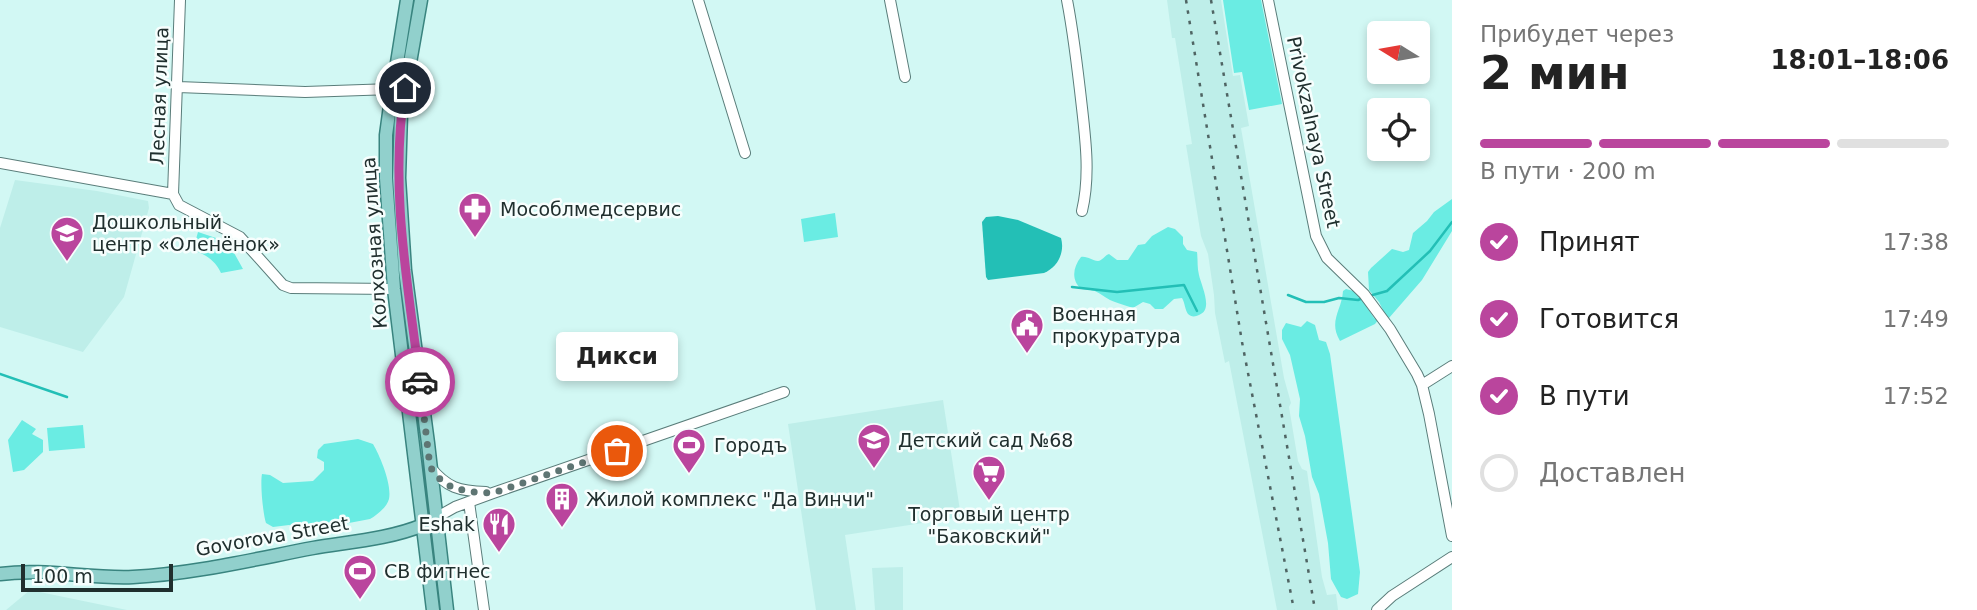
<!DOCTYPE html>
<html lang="ru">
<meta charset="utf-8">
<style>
body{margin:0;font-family:"DejaVu Sans",sans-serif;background:#f2f2f2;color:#222;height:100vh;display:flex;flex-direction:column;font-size:26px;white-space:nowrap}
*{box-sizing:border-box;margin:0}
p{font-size:23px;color:#767676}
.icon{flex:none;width:38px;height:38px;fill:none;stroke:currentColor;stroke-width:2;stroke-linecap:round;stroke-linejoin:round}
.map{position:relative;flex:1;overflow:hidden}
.side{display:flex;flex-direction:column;background:#fff;width:525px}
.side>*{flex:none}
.needle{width:46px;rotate:281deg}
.tools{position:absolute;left:1367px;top:21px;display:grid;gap:14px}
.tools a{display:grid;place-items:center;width:63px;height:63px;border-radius:7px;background:#fff;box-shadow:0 4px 10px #0003;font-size:35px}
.scale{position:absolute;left:21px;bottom:18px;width:152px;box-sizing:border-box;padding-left:7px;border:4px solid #202f2e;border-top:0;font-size:19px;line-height:24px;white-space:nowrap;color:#202f2e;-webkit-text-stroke:5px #f7fefd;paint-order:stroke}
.pin{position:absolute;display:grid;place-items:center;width:60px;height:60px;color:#fff;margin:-30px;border:4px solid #fff;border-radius:50%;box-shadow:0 2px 7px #0007}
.courier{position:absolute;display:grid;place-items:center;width:70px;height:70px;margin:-35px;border:5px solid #ba459d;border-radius:50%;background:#fff;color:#222;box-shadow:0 2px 9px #0007}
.bubble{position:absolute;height:49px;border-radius:7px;background:#fff;box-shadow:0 4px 10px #0003;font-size:23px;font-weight:700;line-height:49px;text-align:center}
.summary em{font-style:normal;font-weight:700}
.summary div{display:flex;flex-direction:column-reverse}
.summary{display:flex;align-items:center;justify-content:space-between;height:119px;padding:0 28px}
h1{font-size:46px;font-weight:700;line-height:52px}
.bar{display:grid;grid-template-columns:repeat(4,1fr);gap:10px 7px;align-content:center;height:84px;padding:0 28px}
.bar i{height:9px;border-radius:5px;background:#e0e0e0}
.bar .current{background:#ba459d}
.bar p{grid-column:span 4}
ol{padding:0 28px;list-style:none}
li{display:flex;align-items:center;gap:21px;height:77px}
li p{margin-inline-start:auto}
li .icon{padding:7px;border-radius:50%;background:#ba459d;color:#fff;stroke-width:4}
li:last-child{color:#767676}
li i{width:38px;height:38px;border:4px solid #e0e0e0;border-radius:50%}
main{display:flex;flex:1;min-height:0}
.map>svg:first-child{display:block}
.built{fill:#beeee9}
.green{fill:#6aece3}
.water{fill:#23bfb6}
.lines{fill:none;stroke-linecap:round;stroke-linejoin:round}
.stream{stroke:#23bfb6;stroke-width:2.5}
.minor-casing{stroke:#5a7d7a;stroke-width:12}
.major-casing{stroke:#39847f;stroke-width:15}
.minor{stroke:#fff;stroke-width:10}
.major{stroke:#91d0cc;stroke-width:12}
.rail{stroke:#4f6463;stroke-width:2.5;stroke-dasharray:3.5 7;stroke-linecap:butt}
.done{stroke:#5e7573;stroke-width:7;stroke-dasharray:0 12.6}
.route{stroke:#ba459d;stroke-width:9}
.labels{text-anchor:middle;stroke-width:5;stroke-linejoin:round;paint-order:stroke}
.street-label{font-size:19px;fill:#202f2e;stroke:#f7fefd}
.poi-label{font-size:19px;fill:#202f2e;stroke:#f7fefd;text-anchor:start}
</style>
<main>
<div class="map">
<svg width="1452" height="610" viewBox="0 0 1452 610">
<rect width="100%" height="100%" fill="#d2f8f4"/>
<path class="built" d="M1167,0H1221L1233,76L1240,75L1249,126L1241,128L1284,378L1291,403L1289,407L1298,461L1302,469L1307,471L1322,577L1327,595L1336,594L1338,610H1277L1229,361L1225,363L1215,313L1214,295L1208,254L1201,236L1186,145L1192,144L1175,38H1172Z
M15,180L97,191L148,201L149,208L124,297L83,352L0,327V228Z
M943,400L961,517L845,535L856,610H816L788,424Z
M903,567V610H875L872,568Z
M30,590L127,610H128H6Z"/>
<path class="green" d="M1223,0H1261L1282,104L1249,110L1242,72L1234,73Z
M1452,199V231L1422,280L1389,318L1385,314L1379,302L1369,290L1368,272L1371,268L1392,249L1403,252L1409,250L1413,233L1427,221L1434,212Z
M835,213L838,237L804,242L801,219Z
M1168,227L1175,229L1183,237V244L1187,250L1197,252C1198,260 1197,267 1199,275C1201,285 1214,310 1199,315C1195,317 1191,317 1188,314C1185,310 1185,303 1182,298L1174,299L1163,309H1155L1150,304L1143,302L1133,308C1125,305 1116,303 1110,300C1096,292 1098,290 1081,289C1071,280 1073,267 1081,257C1088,256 1092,261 1098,261C1102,261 1105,255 1109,254L1117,260H1128L1138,245L1145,244L1152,236Z
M198,232L228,242L243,269L221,273C215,260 206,255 193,250Z
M1346,289L1357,292L1374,318L1378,320L1375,324L1340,341C1328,321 1342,310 1343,291Z
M1307,321L1315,325L1319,340L1326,342L1330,354L1360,572L1358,594L1347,599L1341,597L1331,579L1328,543L1319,494L1312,477L1305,436L1299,416L1300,399L1290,355L1282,339V330L1286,323L1301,327Z
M22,420L36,429L32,434L43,440V452L24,470L13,472L8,440Z
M83,425L85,448L49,451L47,428Z
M358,439L373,444C380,456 392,484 389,499C387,507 377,515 370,519L312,530L289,525L273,527L266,523C263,514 260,484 262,474L270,475L283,483L313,481L324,470V462L317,458L318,450L324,444Z"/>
<path class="water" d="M998,216L1018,220L1061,238C1065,252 1058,267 1044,273L988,280L986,277L982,222L986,217Z"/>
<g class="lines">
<path class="stream" d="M1072,287L1117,292L1184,285L1197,311
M1288,295L1306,302H1324L1339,298L1358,300L1363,298
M1369,296L1387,291L1430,251L1452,222
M0,374L67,397"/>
<defs>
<path id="minor" d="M698,0L745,153
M890,0L905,77
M1067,0C1074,36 1078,72 1082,108C1086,143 1090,177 1082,211
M1268,0L1316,236L1327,258L1364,294L1390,329L1417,374L1422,385L1429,414L1452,536
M178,87L305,92L392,89
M0,163L173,194
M173,194L179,205L240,237L283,285L291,288L394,289
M173,194L180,0
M1422,385L1452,366
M430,467C447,488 459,491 486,492
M469,502L484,610
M423,525L455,507L493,493L784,392
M1377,610L1392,596L1452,557"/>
<path id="major" d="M407,0L389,113L386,135V178L394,289L433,610
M421,0L401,114L399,178L405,270L428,443L447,610
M0,574C45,568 89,579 133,577C193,574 255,559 313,548C348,542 390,539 423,525"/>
</defs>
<use href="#minor" class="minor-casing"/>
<use href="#major" class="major-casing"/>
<use href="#minor" class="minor"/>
<use href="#major" class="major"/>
<path class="rail" d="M1186,0L1242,342L1294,610
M1211,0L1315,610"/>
</g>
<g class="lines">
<path class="done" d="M420,382L430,467L440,479L453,488L472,492L493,493L617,451"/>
<path class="route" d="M405,88C389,186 408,285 420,382"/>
</g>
<defs>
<symbol id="pharmacy-pin" viewBox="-11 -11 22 30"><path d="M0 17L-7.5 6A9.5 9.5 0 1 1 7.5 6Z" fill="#ba459d" stroke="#f7fefd"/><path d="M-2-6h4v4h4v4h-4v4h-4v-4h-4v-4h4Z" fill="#fff"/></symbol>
<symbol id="school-pin" viewBox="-11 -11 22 30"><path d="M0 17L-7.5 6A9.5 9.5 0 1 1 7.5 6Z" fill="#ba459d" stroke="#f7fefd"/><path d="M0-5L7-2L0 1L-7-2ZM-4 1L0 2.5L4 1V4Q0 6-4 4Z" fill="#fff"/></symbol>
<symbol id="civic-pin" viewBox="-11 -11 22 30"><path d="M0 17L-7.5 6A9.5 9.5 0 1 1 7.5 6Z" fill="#ba459d" stroke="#f7fefd"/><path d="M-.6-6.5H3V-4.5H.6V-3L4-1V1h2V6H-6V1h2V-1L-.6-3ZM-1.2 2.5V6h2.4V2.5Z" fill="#fff"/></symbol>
<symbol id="stadium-pin" viewBox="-11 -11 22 30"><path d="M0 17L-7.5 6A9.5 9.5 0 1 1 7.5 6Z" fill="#ba459d" stroke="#f7fefd"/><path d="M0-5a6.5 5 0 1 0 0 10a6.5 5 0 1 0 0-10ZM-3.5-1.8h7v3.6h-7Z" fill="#fff"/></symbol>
<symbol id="supermarket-pin" viewBox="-11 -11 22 30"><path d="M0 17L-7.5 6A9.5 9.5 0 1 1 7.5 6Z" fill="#ba459d" stroke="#f7fefd"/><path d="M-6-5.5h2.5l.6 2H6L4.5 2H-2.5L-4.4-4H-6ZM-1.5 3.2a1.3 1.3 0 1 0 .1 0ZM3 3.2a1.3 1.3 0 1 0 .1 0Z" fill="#fff"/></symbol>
<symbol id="building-pin" viewBox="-11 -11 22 30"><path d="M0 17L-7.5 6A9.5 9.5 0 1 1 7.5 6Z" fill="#ba459d" stroke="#f7fefd"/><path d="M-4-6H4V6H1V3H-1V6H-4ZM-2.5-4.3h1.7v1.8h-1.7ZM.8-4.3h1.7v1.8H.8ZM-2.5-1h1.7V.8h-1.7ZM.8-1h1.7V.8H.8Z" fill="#fff"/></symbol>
<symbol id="restaurant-pin" viewBox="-11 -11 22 30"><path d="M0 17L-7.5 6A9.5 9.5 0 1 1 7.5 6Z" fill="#ba459d" stroke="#f7fefd"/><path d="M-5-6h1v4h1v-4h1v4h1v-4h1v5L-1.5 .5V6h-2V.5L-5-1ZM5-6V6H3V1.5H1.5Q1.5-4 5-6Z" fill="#fff"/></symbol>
</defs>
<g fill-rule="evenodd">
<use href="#pharmacy-pin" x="456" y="190" width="38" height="52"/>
<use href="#school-pin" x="48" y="214" width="38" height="52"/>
<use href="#civic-pin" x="1008" y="306" width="38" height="52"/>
<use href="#school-pin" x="855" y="421" width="38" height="52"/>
<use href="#stadium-pin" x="670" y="426" width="38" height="52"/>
<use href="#supermarket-pin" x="970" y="453" width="38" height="52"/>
<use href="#building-pin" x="543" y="480" width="38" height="52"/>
<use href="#restaurant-pin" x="480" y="505" width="38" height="52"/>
<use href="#stadium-pin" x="341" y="552" width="38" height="52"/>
</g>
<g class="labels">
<g class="street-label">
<text transform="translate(159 96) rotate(-88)" y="7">Лесная улица</text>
<text transform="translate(1314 132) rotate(78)" y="7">Privokzalnaya Street</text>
<text transform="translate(374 243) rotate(-94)" y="7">Колхозная улица</text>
<text transform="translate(272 536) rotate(-10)" y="7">Govorova Street</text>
</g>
<g class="poi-label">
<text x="500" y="216">Мособлмедсервис</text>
<text x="92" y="229">Дошкольный<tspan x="92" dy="22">центр «Оленёнок»</tspan></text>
<text x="1052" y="321">Военная<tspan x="1052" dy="22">прокуратура</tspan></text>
<text x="898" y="447">Детский сад №68</text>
<text x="714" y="452">Городъ</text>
<text x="586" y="506">Жилой комплекс "Да Винчи"</text>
<text x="989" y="521" text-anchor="middle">Торговый центр<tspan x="989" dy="22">"Баковский"</tspan></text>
<text x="475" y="531" text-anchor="end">Eshak</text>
<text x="384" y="578">СВ фитнес</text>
</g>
</g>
</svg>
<div class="tools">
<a><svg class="needle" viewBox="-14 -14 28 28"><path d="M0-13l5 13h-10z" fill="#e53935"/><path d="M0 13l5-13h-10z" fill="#767676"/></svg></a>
<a><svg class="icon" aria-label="locate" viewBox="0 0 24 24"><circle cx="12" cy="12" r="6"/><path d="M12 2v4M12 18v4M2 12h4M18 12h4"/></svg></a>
</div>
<div class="scale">100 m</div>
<div class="pin" style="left:617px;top:451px;background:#ea580c"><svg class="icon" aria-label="bag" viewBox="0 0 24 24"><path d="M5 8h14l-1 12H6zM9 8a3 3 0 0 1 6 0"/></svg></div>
<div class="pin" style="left:405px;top:88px;background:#1f2937"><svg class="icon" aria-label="home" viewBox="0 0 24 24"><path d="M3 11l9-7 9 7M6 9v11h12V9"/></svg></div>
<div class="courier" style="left:420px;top:382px"><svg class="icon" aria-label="car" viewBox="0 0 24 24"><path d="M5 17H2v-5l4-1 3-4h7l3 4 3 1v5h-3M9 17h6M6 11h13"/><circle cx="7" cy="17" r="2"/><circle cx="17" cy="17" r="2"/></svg></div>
<div class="bubble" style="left:556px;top:332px;width:122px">Дикси</div>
</div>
<section class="side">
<div class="summary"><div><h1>2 мин</h1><p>Прибудет через</p></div><em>18:01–18:06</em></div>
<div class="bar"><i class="current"></i><i class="current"></i><i class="current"></i><i></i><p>В пути · 200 m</p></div>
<ol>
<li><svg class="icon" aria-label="check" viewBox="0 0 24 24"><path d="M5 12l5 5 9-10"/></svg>Принят<p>17:38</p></li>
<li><svg class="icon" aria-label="check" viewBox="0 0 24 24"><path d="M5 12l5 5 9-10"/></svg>Готовится<p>17:49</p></li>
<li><svg class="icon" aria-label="check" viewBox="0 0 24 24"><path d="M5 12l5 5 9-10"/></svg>В пути<p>17:52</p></li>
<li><i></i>Доставлен</li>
</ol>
</section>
</main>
